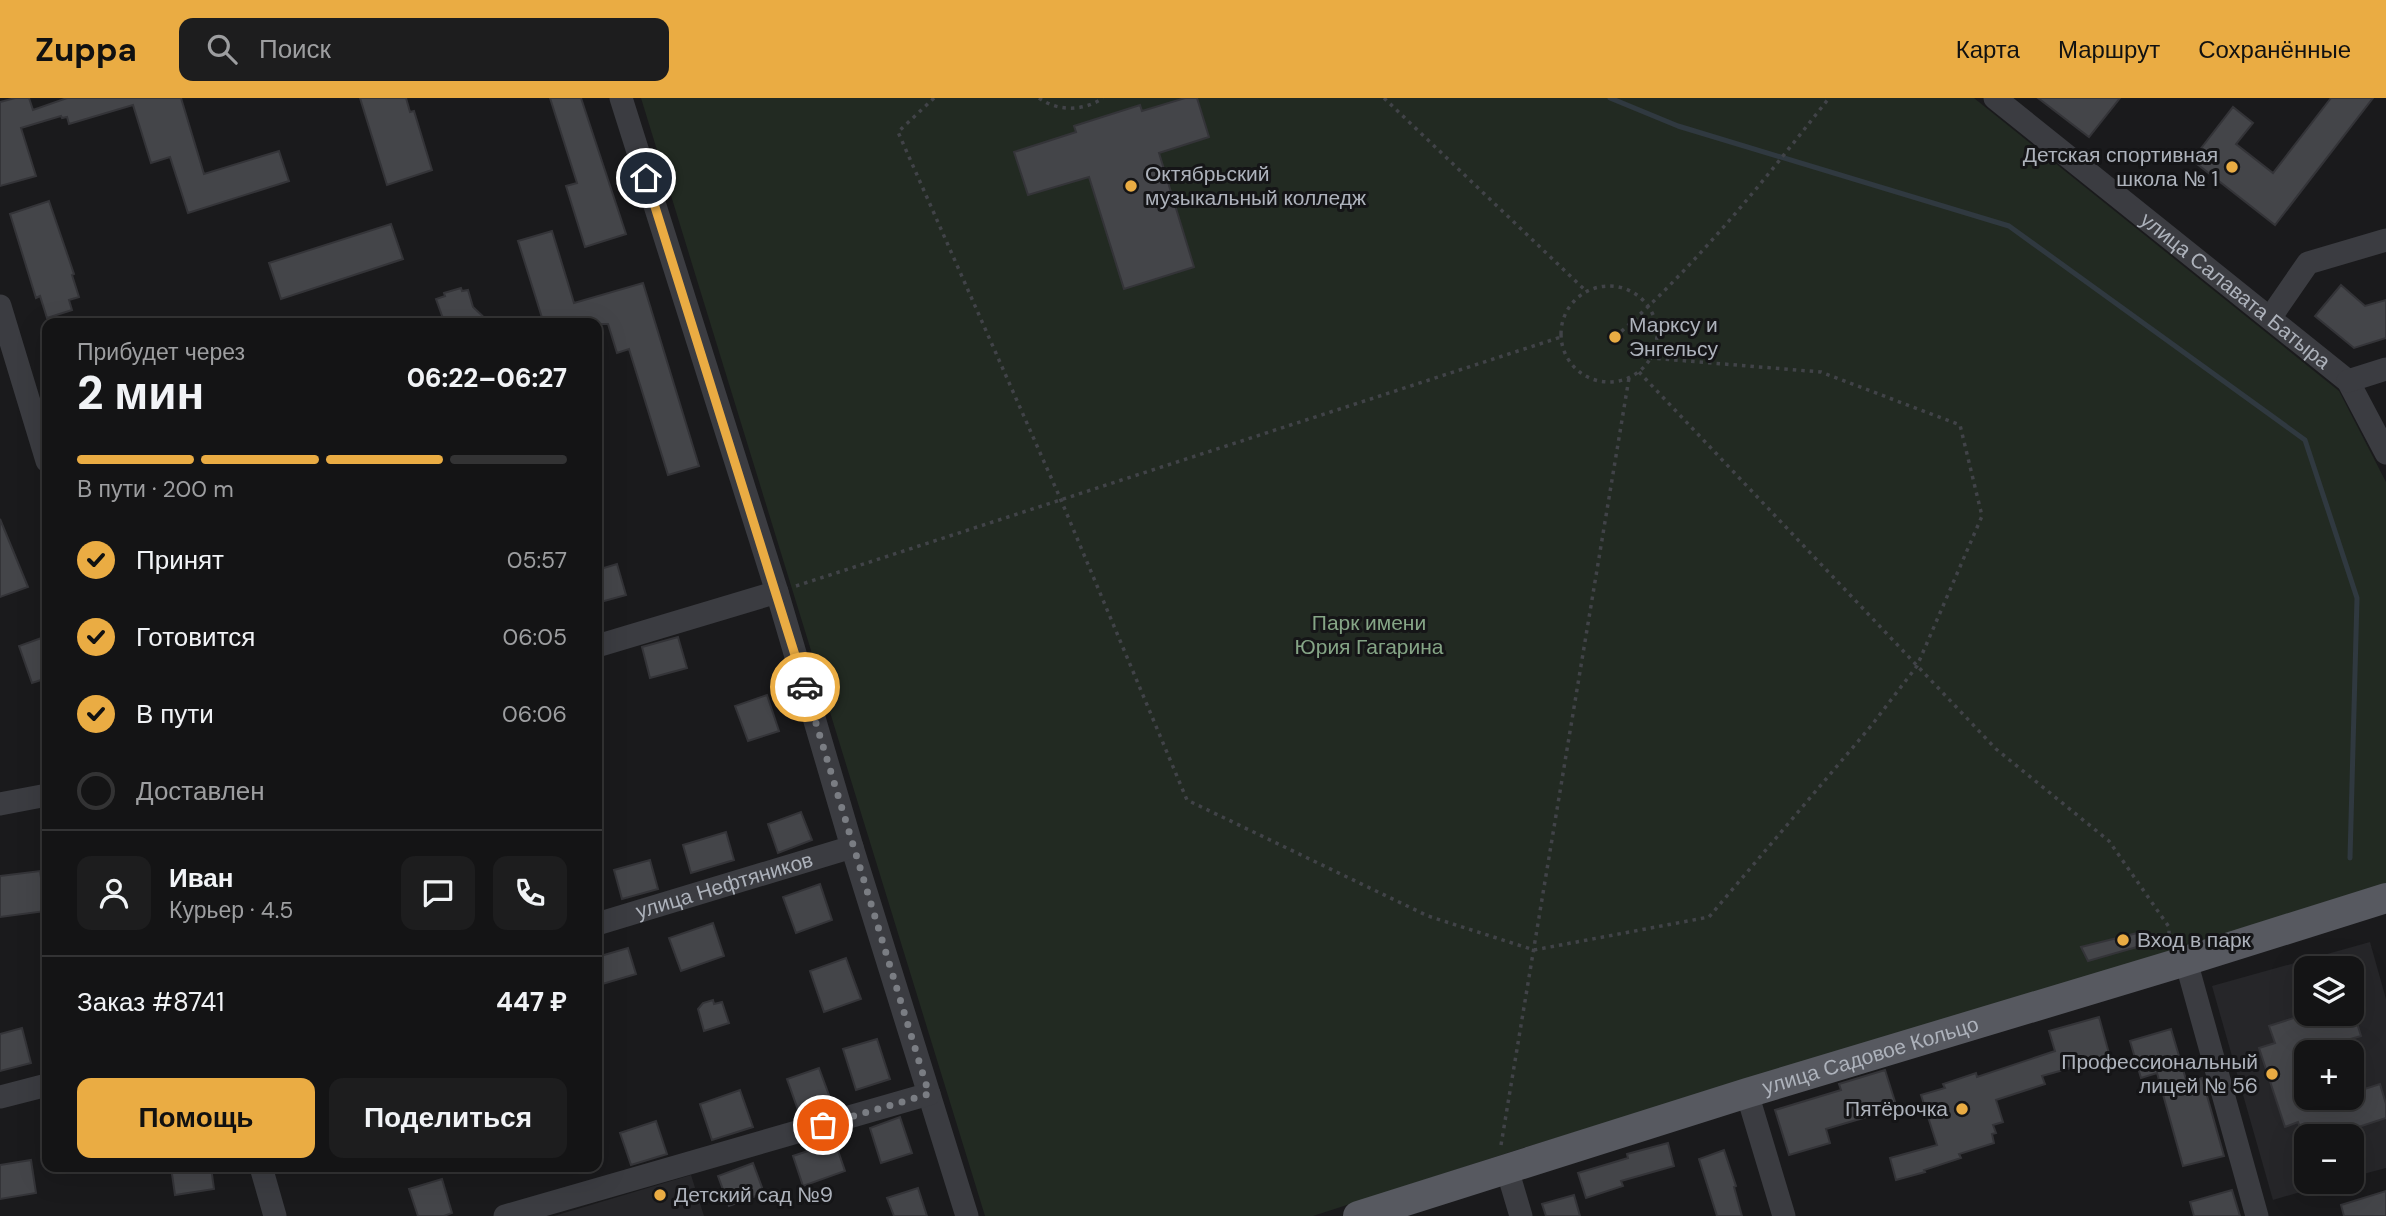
<!DOCTYPE html>
<html lang="ru">
<meta charset="utf-8">
<style>
body{margin:0;font-family:"DM Sans",sans-serif;background:#1d1d1e;color:#f1f3f6;height:100vh;display:flex;flex-direction:column;font-size:26px;white-space:nowrap}
*{box-sizing:border-box;margin:0}
p{font-size:23px;color:#9d9ea0}
.icon{flex:none;width:38px;height:38px;fill:none;stroke:currentColor;stroke-width:2;stroke-linecap:round;stroke-linejoin:round}
.map{position:relative;flex:1;overflow:hidden}
.details{position:absolute;left:42px;top:220px;width:560px;height:854px;display:flex;flex-direction:column;background:#141415;border-radius:14px;box-shadow:0 7px 28px #0002,0 0 0 2px #333334}
.details>*{flex:none}
.tools{position:absolute;left:2294px;top:858px;display:grid;gap:14px}
.tools a{display:grid;place-items:center;width:70px;height:70px;border-radius:14px;background:#141415;box-shadow:0 7px 28px #0002,0 0 0 2px #333334;font-size:35px}
.pin{position:absolute;display:grid;place-items:center;width:60px;height:60px;color:#fff;margin:-30px;border:4px solid #fff;border-radius:50%;box-shadow:0 2px 7px #0007}
.courier{position:absolute;display:grid;place-items:center;width:70px;height:70px;margin:-35px;border:5px solid #eaac43;border-radius:50%;background:#fff;color:#222;box-shadow:0 2px 9px #0007}
.overview em{font-style:normal;font-weight:800}
.overview div{display:flex;flex-direction:column-reverse}
.overview{display:flex;align-items:center;justify-content:space-between;height:119px;padding:0 35px}
h1{font-size:46px;font-weight:800;line-height:52px}
.bar{display:grid;grid-template-columns:repeat(4,1fr);gap:10px 7px;align-content:center;height:84px;padding:0 35px}
.bar i{height:9px;border-radius:5px;background:#333334}
.bar .active{background:#eaac43}
.bar p{grid-column:span 4}
.line{display:flex;align-items:center;gap:18px;padding:0 35px;border-top:2px solid #333334}
.line div{flex:1}
.round{display:grid;place-items:center;flex:none;width:74px;height:74px;border-radius:14px;background:#1d1d1e}
ol{padding:0 35px;list-style:none}
li{display:flex;align-items:center;gap:21px;height:77px}
li p{margin-inline-start:auto}
li .icon{padding:7px;border-radius:50%;background:#eaac43;color:#111;stroke-width:4}
li:last-child{color:#9d9ea0}
li i{width:38px;height:38px;border:4px solid #333334;border-radius:50%}
.button{display:flex;gap:14px;margin-top:auto;padding:14px 35px}
.button a{flex:1;height:80px;border-radius:14px;background:#eaac43;color:#111;font-size:28px;font-weight:800;line-height:80px;text-align:center}
.button a+a{background:#1d1d1e;color:#f1f3f6}
header{display:flex;align-items:center;gap:42px;box-sizing:border-box;height:98px;padding:0 35px;background:#eaac43;color:#111}
header strong{font-size:33px}
nav{display:flex;gap:38px;margin-inline-start:auto;font-size:24px}
.search{width:490px;height:63px;background:#1d1d1e;display:flex;align-items:center;gap:18px;box-sizing:border-box;padding:0 24px;border-radius:14px;color:#9d9ea0;font-size:26px}
.map>svg:first-child{display:block}
.built{fill:#262629;fill-rule:evenodd}
.green{fill:#222a22}
.lines{fill:none;stroke-linecap:round;stroke-linejoin:round}
.stream{stroke:#303940;stroke-width:5}
.building{fill:#444549;stroke:#343438;stroke-width:2}
.path{stroke:#414348;stroke-width:3.5;stroke-dasharray:3.5 5;stroke-linecap:butt}
.minor{stroke:#3b3c41;stroke-width:23}
.major{stroke:#575960;stroke-width:30}
.done{stroke:#7a7d83;stroke-width:7;stroke-dasharray:0 12.6}
.route{stroke:#eaac43;stroke-width:9}
.poi-dot{fill:#eaac43;stroke:#151517;stroke-width:2.5}
.labels{text-anchor:middle;stroke-width:6;stroke-linejoin:round;paint-order:stroke}
.poi-label{font-size:21px;fill:#adb2bb;stroke:#151517;text-anchor:start}
.street-label{font-size:21px;fill:#adb2bb;stroke:#151517}
.park-label{font-size:21px;fill:#85a586;stroke:#151517}
</style>
<header>
<strong>Zuppa</strong>
<div class="search"><svg class="icon" aria-label="search" viewBox="0 0 24 24"><circle cx="10" cy="10" r="6"/><path d="M15 15l6 6"/></svg>Поиск</div>
<nav><a>Карта</a><a>Маршрут</a><a>Сохранённые</a></nav>
</header>
<div class="map">
<svg width="2386" height="1118" viewBox="0 0 2386 1118">
<rect width="100%" height="100%" fill="#1a1a1c"/>
<path class="built" d="M2370,844L2386,901V1070L2352,1079V1038H2306V1083H2338L2273,1102L2212,888ZM2306,870H2352V915H2306ZM2306,954H2352V999H2306Z
M691,1077L704,1118H554Z"/>
<path class="green" d="M641,0H1974L2339,293L2386,384V788L1523,1050L1313,1118H985Z"/>
<g class="lines">
<path class="stream" d="M1610,0L1678,28L2009,128L2305,342L2357,500L2350,760"/>
</g>
<path class="building" d="M15,0H29L33,12L67,0H181L204,76L279,53L289,83L188,115L170,59L151,65L133,7L69,26L67,19L62,20L61,18L21,30L36,78L0,88V4Z
M360,0H406L410,14L414,13L432,72L387,87Z
M550,0H581L626,136L585,149L566,88L577,85Z
M1185,0H1197L1209,39L1159,55L1194,169L1124,191L1089,79L1028,97L1014,54L1076,34L1074,28L1140,7L1142,13Z
M2038,0H2120L2089,39Z
M2331,0H2373L2275,127L2192,62L2233,9L2253,25L2236,46L2273,75Z
M49,103L74,176L72,177L79,199L69,202L72,212L47,220L40,198L36,200L10,116Z
M391,126L403,161L281,201L269,165Z
M552,133L574,205L643,185L699,368L668,377L629,251L617,255L608,226H544L518,143Z
M2341,187L2365,208L2386,202V240L2354,250L2315,218Z
M461,190L462,193L468,192L473,209L491,226H445L436,201L445,198L444,195Z
M0,421L28,489L0,499Z
M617,466L626,497L597,505V472Z
M47,538V580L32,585L19,548Z
M678,539L687,570L650,580L642,549Z
M767,597L779,633L748,643L735,608Z
M801,714L812,742L778,755L768,726Z
M726,734L734,762L691,775L683,747Z
M650,762L658,791L622,801L614,772Z
M40,773L46,813L0,819V778Z
M820,786L832,822L796,835L783,799Z
M713,825L724,858L681,873L669,840Z
M2137,835V849L2088,863L2081,849Z
M628,850L636,876L599,887L597,879V859Z
M846,860L861,901L824,914L810,873Z
M713,902L714,906L722,904L729,925L704,933L698,911L703,905Z
M2309,915H2354L2361,938L2306,954V999H2324L2326,1004L2340,999H2352V995L2380,986L2386,1006V1020L2331,1038H2303L2298,1024L2285,1029L2259,950L2275,945L2269,928Z
M2099,919L2110,959L2042,978L2045,986L1996,1002L2003,1024L1993,1027L1996,1035L1992,1036L1994,1045L1959,1056L1961,1060L1924,1072L1925,1074L1896,1082L1890,1060L1937,1047L1921,997L1945,990L1943,986L1976,975L1977,979L2055,953L2049,933Z
M22,930L31,965L0,973V936Z
M2171,931L2187,985L2202,980L2224,1058L2183,1068L2157,975L2141,980L2130,943Z
M877,941L890,981L856,992L843,951Z
M819,970L830,1000L798,1012L787,981Z
M1885,972L1897,1010L1826,1031L1830,1045L1789,1057L1775,1012L1841,992L1839,986Z
M740,992L753,1029L712,1042L700,1006Z
M900,1019L912,1055L881,1065L870,1030Z
M656,1023L667,1056L631,1067L620,1035Z
M835,1044L845,1073L803,1088L793,1058Z
M1668,1045L1674,1068L1621,1083L1623,1088L1586,1100L1578,1075L1628,1060L1627,1056Z
M1724,1052L1736,1088L1734,1089L1742,1118H1717L1699,1061Z
M31,1062L36,1095L0,1101V1067Z
M753,1065L764,1095L729,1108L718,1078Z
M171,1069H211L214,1091L175,1097Z
M442,1081L452,1115L444,1118H418L409,1091Z
M918,1090L927,1118H894L887,1100Z
M2232,1092L2240,1118H2194L2190,1104Z
M2386,1093V1118H2344L2341,1107Z
M1574,1097L1580,1118H1546L1542,1106Z"/>
<g class="lines">
<path class="path" d="M934,0L898,34L1061,402L1187,702L1428,818L1534,852L1709,819L1871,628L1917,568L1982,418L1960,327L1821,274L1651,260
M1039,0C1058,14 1084,13 1103,0
M1384,0L1586,193
M1561 236a48 48 0 1 1 96 0a48 48 0 1 1-96 0Z
M1615,239C1696,168 1763,84 1829,0
M1639,274L1996,651L2109,743L2169,829V844
M796,488L1561,239
M1501,1047L1629,280"/>
<g class="minor">
<path d="M621,0L777,494L852,749L967,1118"/>
<path id="s1" d="M1995,0L2348,283L2386,355"/>
<path d="M0,208L47,363"/>
<path d="M2270,220L2308,165L2386,142"/>
<path d="M2348,283L2386,271"/>
<path d="M597,548L777,494"/>
<path d="M0,706L47,697"/>
<path id="s2" d="M597,826L852,749"/>
<path d="M2186,863L2257,1118"/>
<path d="M1747,995L1784,1118"/>
<path d="M0,999L47,987"/>
<path d="M261,1069L275,1118"/>
<path d="M1507,1071L1521,1118"/>
<path d="M505,1118L929,996"/>
</g>
<path class="major" id="s3" d="M1358,1118L1747,995L2176,866L2386,800"/>
</g>
<g class="lines">
<path class="done" d="M805,589L929,996L823,1027"/>
<path class="route" d="M646,80L805,589"/>
</g>
<g class="poi-dot">
<circle cx="2232" cy="69" r="7"/>
<circle cx="1131" cy="88" r="7"/>
<circle cx="1615" cy="239" r="7"/>
<circle cx="2123" cy="842" r="7"/>
<circle cx="2272" cy="976" r="7"/>
<circle cx="1962" cy="1011" r="7"/>
<circle cx="660" cy="1097" r="7"/>
</g>
<g class="labels">
<g class="poi-label">
<text x="2218" y="64" text-anchor="end">Детская спортивная<tspan x="2218" dy="24">школа № 1</tspan></text>
<text x="1145" y="83">Октябрьский<tspan x="1145" dy="24">музыкальный колледж</tspan></text>
<text x="1629" y="234">Марксу и<tspan x="1629" dy="24">Энгельсу</tspan></text>
<text x="2137" y="849">Вход в парк</text>
<text x="2258" y="971" text-anchor="end">Профессиональный<tspan x="2258" dy="24">лицей № 56</tspan></text>
<text x="1948" y="1018" text-anchor="end">Пятёрочка</text>
<text x="674" y="1104">Детский сад №9</text>
</g>
<g class="street-label">
<text dy="7" stroke="none"><textPath href="#s1" startOffset="308">улица Салавата Батыра</textPath></text>
<text dy="7" stroke="none"><textPath href="#s2" startOffset="133">улица Нефтяников</textPath></text>
<text dy="7" stroke="none"><textPath href="#s3" startOffset="537">улица Садовое Кольцо</textPath></text>
</g>
<g class="park-label">
<text x="1369" y="532">Парк имени<tspan x="1369" dy="24">Юрия Гагарина</tspan></text>
</g>
</g>
</svg>
<div class="tools">
<a><svg class="icon" aria-label="layers" viewBox="0 0 24 24"><path d="M12 4l9 5-9 5-9-5zM3 14l9 5 9-5"/></svg></a>
<a>+</a>
<a>−</a>
</div>
<div class="pin" style="left:823px;top:1027px;background:#ea580c"><svg class="icon" aria-label="bag" viewBox="0 0 24 24"><path d="M5 8h14l-1 12H6zM9 8a3 3 0 0 1 6 0"/></svg></div>
<div class="pin" style="left:646px;top:80px;background:#1f2937"><svg class="icon" aria-label="home" viewBox="0 0 24 24"><path d="M3 11l9-7 9 7M6 9v11h12V9"/></svg></div>
<div class="courier" style="left:805px;top:589px"><svg class="icon" aria-label="car" viewBox="0 0 24 24"><path d="M5 17H2v-5l4-1 3-4h7l3 4 3 1v5h-3M9 17h6M6 11h13"/><circle cx="7" cy="17" r="2"/><circle cx="17" cy="17" r="2"/></svg></div>
<section class="details">
<div class="overview"><div><h1>2 мин</h1><p>Прибудет через</p></div><em>06:22–06:27</em></div>
<div class="bar"><i class="active"></i><i class="active"></i><i class="active"></i><i></i><p>В пути · 200 m</p></div>
<ol>
<li><svg class="icon" aria-label="check" viewBox="0 0 24 24"><path d="M5 12l5 5 9-10"/></svg>Принят<p>05:57</p></li>
<li><svg class="icon" aria-label="check" viewBox="0 0 24 24"><path d="M5 12l5 5 9-10"/></svg>Готовится<p>06:05</p></li>
<li><svg class="icon" aria-label="check" viewBox="0 0 24 24"><path d="M5 12l5 5 9-10"/></svg>В пути<p>06:06</p></li>
<li><i></i>Доставлен</li>
</ol>
<div class="line" style="height:126px"><a class="round"><svg class="icon" aria-label="person" viewBox="0 0 24 24"><circle cx="12" cy="8" r="4"/><path d="M4 21q1-7 8-7t8 7"/></svg></a><div><b>Иван</b><p>Курьер · 4.5</p></div><a class="round"><svg class="icon" aria-label="chat" viewBox="0 0 24 24"><path d="M4 5h16v11H9l-5 4z"/></svg></a><a class="round"><svg class="icon" aria-label="phone" viewBox="0 0 24 24"><path d="M5 4h4l2 5-3 2q2 4 5 5l2-3 5 2v4C11 20 4 13 5 4z"/></svg></a></div>
<div class="line" style="height:91px"><div>Заказ #8741</div><b>447 ₽</b></div>
<div class="button"><a>Помощь</a><a>Поделиться</a></div>
</section>
</div>
